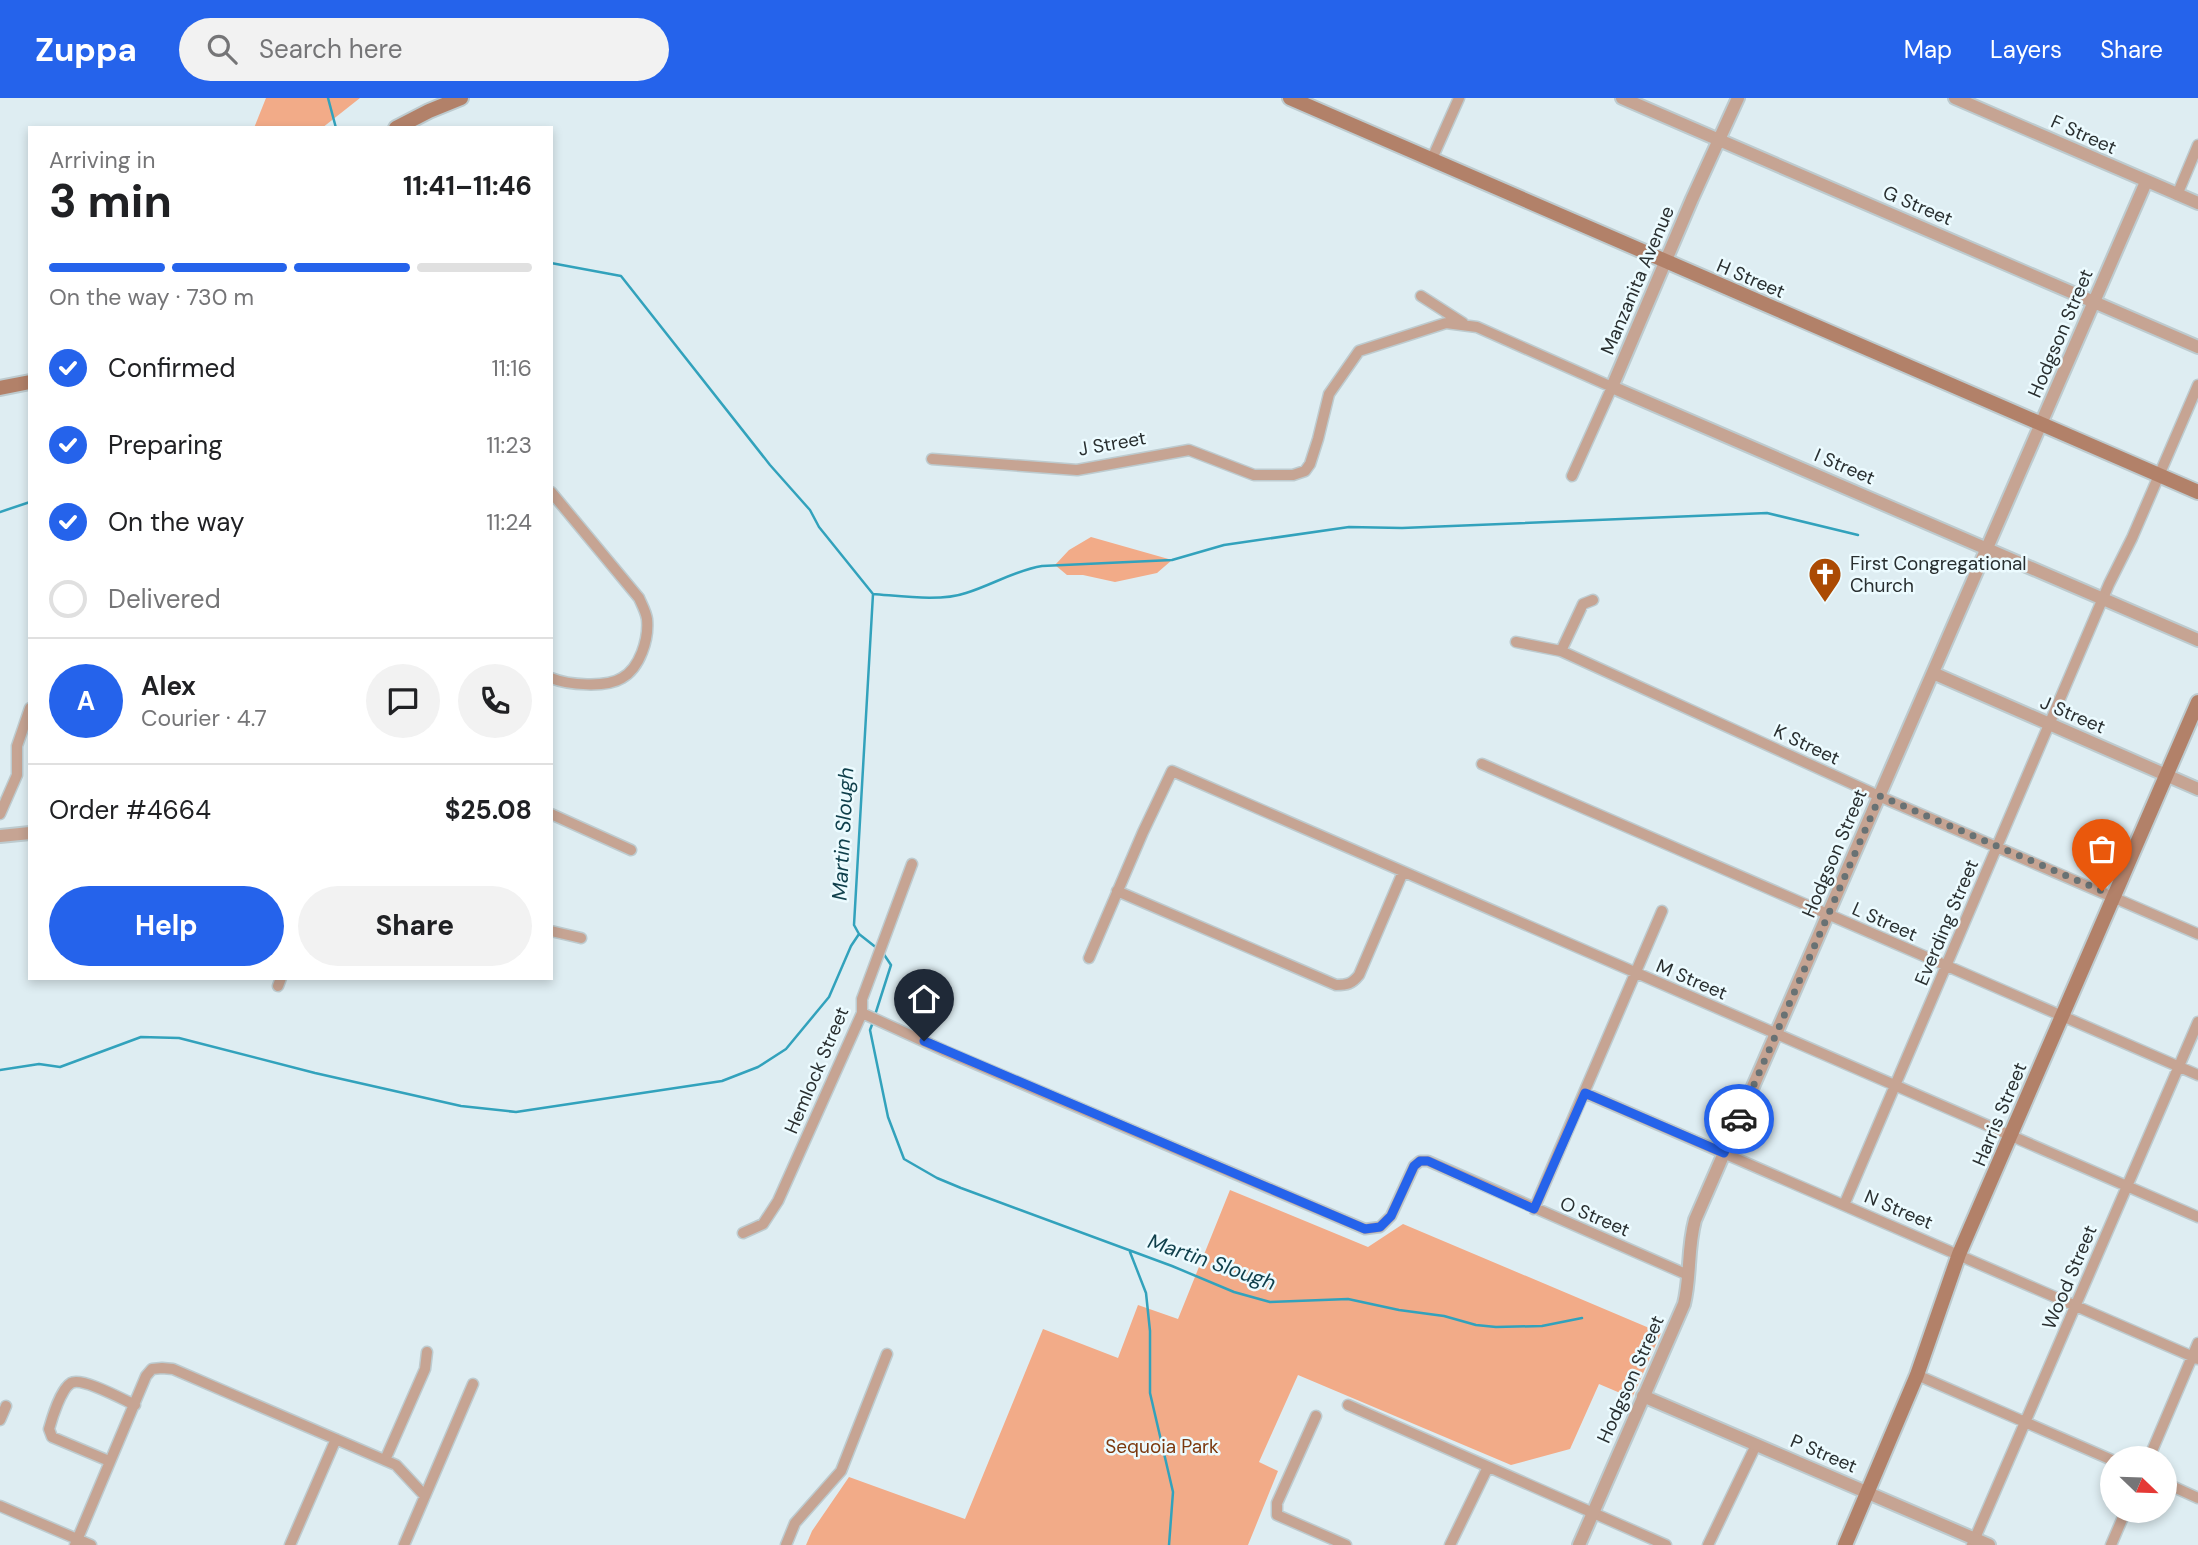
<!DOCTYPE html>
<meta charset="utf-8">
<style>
body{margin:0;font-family:"DM Sans",sans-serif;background:#f2f2f2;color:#202124;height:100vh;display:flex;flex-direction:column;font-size:26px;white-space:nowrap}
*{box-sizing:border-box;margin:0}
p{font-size:23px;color:#757577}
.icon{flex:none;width:38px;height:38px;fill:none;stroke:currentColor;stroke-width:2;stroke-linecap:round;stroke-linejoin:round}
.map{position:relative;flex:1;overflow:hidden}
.sheet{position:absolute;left:28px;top:28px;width:525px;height:854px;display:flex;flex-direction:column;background:#fff;border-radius:0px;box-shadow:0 4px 10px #0003}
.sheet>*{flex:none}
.needle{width:46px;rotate:113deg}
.buttons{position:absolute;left:2100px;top:1348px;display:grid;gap:14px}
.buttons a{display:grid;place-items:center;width:77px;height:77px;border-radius:50%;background:#fff;box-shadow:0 4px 10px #0003;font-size:35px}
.pin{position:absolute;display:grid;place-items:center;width:60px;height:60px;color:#fff;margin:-72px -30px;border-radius:50% 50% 50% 0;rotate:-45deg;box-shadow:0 0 7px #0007}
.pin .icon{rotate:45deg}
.courier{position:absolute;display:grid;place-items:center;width:70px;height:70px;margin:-35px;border:5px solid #2563eb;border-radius:50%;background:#fff;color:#222;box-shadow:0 2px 9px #0007}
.head em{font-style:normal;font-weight:700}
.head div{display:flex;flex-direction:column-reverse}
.head{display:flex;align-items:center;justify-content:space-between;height:119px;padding:0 21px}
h1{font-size:46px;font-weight:700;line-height:52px}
.bar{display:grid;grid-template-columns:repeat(4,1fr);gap:10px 7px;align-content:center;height:84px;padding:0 21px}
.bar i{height:9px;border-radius:5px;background:#e0e0e0}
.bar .selected{background:#2563eb}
.bar p{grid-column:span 4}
.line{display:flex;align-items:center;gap:18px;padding:0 21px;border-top:2px solid #e0e0e0}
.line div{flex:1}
.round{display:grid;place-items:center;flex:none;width:74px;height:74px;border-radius:37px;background:#f2f2f2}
ol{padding:0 21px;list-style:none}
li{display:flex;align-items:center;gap:21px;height:77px}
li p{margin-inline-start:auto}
li .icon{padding:7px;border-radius:50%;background:#2563eb;color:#fff;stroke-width:4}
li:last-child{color:#757577}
li i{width:38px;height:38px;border:4px solid #e0e0e0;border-radius:50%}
.primary-button{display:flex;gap:14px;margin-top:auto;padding:14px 21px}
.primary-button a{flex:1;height:80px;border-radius:42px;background:#2563eb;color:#fff;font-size:28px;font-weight:700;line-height:80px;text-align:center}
.primary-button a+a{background:#f2f2f2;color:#202124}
header{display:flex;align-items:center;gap:42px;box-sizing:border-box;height:98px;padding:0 35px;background:#2563eb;color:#fff}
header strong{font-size:33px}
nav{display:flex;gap:38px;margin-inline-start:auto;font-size:24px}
.search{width:490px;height:63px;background:#f2f2f2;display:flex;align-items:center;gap:18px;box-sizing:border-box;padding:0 24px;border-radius:38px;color:#757577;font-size:26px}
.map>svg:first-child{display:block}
.green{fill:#f2ab88}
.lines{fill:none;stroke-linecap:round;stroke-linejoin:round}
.stream{stroke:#32a2bc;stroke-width:2.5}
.minor-casing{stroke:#bdcbcf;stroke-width:13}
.tertiary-casing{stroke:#bdcbcf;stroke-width:16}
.secondary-casing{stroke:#bdcbcf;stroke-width:18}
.minor{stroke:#c6a493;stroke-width:10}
.tertiary{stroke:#c6a493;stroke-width:12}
.secondary{stroke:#b28169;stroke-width:14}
.done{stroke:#687274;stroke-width:7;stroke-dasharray:0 12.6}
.route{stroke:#2563eb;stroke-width:9}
.labels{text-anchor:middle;stroke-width:5;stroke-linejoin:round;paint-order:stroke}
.street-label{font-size:19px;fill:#292f30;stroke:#ecfbff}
.poi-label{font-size:19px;fill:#292f30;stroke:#ecfbff;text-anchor:start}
.park-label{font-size:19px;fill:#7b380e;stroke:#ecfbff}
.water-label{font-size:21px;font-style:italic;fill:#0f3f4b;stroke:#ecfbff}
</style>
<header>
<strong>Zuppa</strong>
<div class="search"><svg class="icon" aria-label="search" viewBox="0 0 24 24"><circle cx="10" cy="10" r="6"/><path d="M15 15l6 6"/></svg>Search here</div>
<nav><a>Map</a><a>Layers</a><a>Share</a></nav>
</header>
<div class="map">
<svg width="2198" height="1447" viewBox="0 0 2198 1447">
<rect width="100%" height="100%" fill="#deedf2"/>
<path class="green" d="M266,0H360L322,30H254Z
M1091,439L1172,462L1157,475L1115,484L1083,477H1067L1055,467L1069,452Z
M1230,1092L1368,1149L1403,1126L1661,1235L1632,1300L1599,1286L1570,1351L1511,1367L1298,1277L1259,1364L1278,1373L1248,1447H806L812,1433L849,1379L965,1421L1043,1231L1118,1260L1138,1207L1178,1221Z"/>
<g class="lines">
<path class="stream" d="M328,0L336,30
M551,165L621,178L770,367L810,412L819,429L873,496L854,827L859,836L878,851
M0,414L30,404
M873,496C901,498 940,504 966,495C992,487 1016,472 1042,468L1172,462L1224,447L1349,429L1402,430L1767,415L1858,437
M875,917L891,867L883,855
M873,924L870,932L888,1019L904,1061L937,1080L961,1090L1172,1168L1234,1194L1270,1204L1348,1201L1399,1212L1444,1218L1476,1227L1496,1229L1542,1228L1582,1220
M0,972L39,966L60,969L141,939L179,940L315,975L461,1008L516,1014L722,983L758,969L786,951L829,899L851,848L859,836
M1130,1154L1146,1195L1150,1233V1295L1173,1394L1169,1447"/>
<defs>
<path id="minor" d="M1431,63L1459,0
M2177,97L2198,47
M1421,198L1463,225
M932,361L1077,372L1189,352L1254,377H1293L1305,373L1310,366L1318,341L1329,296L1359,253L1446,225L1477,229L1612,289L1572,378
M551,394L639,500C642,507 646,514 647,521C649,541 640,570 622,580C606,590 568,587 551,580
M1516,544L1561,553L1890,703L2198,836
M1561,553L1583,506L1593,502
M1482,666L2198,977
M0,716L17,677V648L30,610
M551,716L631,752
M1117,793L1336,887C1347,887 1352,886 1359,877L1403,774
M551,833L581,840
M1089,860L1143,734L1172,673L2198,1119
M278,888L281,880
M862,915L945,953L1365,1131L1380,1129L1391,1118L1414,1068L1420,1063H1428L1688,1177
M1585,995L2198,1261
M1844,1107L2109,486L2132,440L2198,287
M1534,1111L1662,813
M743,1135L763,1126L778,1103L862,915V901L912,766
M1917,1277L2112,1362
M1348,1307L1666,1447
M1316,1318L1277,1405V1417L1346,1447
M0,1322L6,1308
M2149,1360L2198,1245
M385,1362L425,1271L427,1254
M109,1363L52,1339L49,1331C52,1320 61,1291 71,1285C82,1279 122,1301 135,1307
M2165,1385L2198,1400
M0,1408L91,1447
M75,1447L146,1278L152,1271L162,1270L173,1271L396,1367L425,1398
M290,1447L336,1341
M404,1447L473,1286
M786,1447L795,1425L841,1373L887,1256
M1450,1447L1488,1369
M1708,1447L1756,1347
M1972,1447L2198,924
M2111,1447L2126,1412"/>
<path id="tertiary" d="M1622,0L2198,249
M1738,0L1692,101L1612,289L2198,542
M1955,0L2198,105
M1933,575L2198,691
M0,738L30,735
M1643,1298L1989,1447
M1579,1447L1684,1206C1691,1178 1687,1152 1695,1122L2146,84"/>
<path id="secondary" d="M1290,0L2198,394
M396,30L429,13L461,0
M0,290L30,284
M1845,1447L1917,1277L1959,1156L2198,604"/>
</defs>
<use href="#minor" class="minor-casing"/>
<use href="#tertiary" class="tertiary-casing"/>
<use href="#secondary" class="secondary-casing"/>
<use href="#minor" class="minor"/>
<use href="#tertiary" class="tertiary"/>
<use href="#secondary" class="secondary"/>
</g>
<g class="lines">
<path class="done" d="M1739,1021L1880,698L2102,793"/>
<path class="route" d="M924,943L1365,1131L1380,1129L1391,1118L1414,1068L1420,1063H1428L1534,1111L1585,995L1724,1055L1739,1021"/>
</g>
<defs>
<symbol id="church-pin" viewBox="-11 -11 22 30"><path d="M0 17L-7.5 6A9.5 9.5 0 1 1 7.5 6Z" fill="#ab4a03" stroke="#ecfbff"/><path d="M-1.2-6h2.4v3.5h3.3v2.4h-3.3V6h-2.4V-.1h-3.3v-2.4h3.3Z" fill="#fff"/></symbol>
</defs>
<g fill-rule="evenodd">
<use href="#church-pin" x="1806" y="457" width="38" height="52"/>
</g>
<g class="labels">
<g class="street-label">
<text transform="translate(2084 36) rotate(24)" y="7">F Street</text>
<text transform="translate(1918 107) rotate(23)" y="7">G Street</text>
<text transform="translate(1751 180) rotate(23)" y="7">H Street</text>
<text transform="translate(1637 182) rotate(-67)" y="7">Manzanita Avenue</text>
<text transform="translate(2060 235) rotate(-67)" y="7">Hodgson Street</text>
<text transform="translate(1112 345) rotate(-10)" y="7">J Street</text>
<text transform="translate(1845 368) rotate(23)" y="7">I Street</text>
<text transform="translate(2073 616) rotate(23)" y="7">J Street</text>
<text transform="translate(1807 646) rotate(25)" y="7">K Street</text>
<text transform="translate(1834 755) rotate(-67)" y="7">Hodgson Street</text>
<text transform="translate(1885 823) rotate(24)" y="7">L Street</text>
<text transform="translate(1946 824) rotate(-67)" y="7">Everding Street</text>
<text transform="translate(1692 881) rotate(23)" y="7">M Street</text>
<text transform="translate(816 972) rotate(-67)" y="7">Hemlock Street</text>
<text transform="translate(1999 1016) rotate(-67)" y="7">Harris Street</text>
<text transform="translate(1899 1111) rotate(23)" y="7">N Street</text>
<text transform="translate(1595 1118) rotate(23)" y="7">O Street</text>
<text transform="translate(2069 1179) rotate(-67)" y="7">Wood Street</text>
<text transform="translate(1630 1281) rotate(-66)" y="7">Hodgson Street</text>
<text transform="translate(1824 1355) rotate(23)" y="7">P Street</text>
</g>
<g class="poi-label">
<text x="1850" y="472">First Congregational<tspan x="1850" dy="22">Church</tspan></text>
</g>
<g class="park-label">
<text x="1162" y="1355">Sequoia Park</text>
</g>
<g class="water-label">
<text transform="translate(843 736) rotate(-87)" y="7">Martin Slough</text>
<text transform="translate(1212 1164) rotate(19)" y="7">Martin Slough</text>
</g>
</g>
</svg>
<div class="buttons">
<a><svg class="needle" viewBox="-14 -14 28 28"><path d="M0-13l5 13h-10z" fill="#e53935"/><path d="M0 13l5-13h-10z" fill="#757577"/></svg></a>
</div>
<div class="pin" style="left:2102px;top:793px;background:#ea580c"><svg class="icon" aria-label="bag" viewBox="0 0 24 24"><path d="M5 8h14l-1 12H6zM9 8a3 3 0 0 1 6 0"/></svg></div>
<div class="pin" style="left:924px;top:943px;background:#1f2937"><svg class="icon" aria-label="home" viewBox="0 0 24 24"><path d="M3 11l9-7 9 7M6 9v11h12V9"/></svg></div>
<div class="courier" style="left:1739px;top:1021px"><svg class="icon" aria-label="car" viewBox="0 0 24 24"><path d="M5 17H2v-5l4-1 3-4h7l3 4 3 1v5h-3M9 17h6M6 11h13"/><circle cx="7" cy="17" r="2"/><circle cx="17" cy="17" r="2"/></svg></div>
<section class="sheet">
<div class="head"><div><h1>3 min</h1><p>Arriving in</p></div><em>11:41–11:46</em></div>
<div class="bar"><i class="selected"></i><i class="selected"></i><i class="selected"></i><i></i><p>On the way · 730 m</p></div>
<ol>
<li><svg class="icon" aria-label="check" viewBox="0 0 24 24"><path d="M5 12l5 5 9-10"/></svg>Confirmed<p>11:16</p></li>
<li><svg class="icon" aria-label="check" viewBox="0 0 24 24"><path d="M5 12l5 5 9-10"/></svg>Preparing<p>11:23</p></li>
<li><svg class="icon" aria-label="check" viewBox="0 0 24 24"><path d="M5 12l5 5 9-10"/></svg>On the way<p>11:24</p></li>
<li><i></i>Delivered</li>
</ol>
<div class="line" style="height:126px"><b class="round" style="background:#2563eb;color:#fff">A</b><div><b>Alex</b><p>Courier · 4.7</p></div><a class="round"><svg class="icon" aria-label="chat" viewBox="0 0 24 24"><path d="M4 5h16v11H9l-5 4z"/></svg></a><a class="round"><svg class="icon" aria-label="phone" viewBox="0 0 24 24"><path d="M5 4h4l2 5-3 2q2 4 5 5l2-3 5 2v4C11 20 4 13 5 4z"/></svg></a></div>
<div class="line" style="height:91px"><div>Order #4664</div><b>$25.08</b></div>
<div class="primary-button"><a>Help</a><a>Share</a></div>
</section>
</div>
